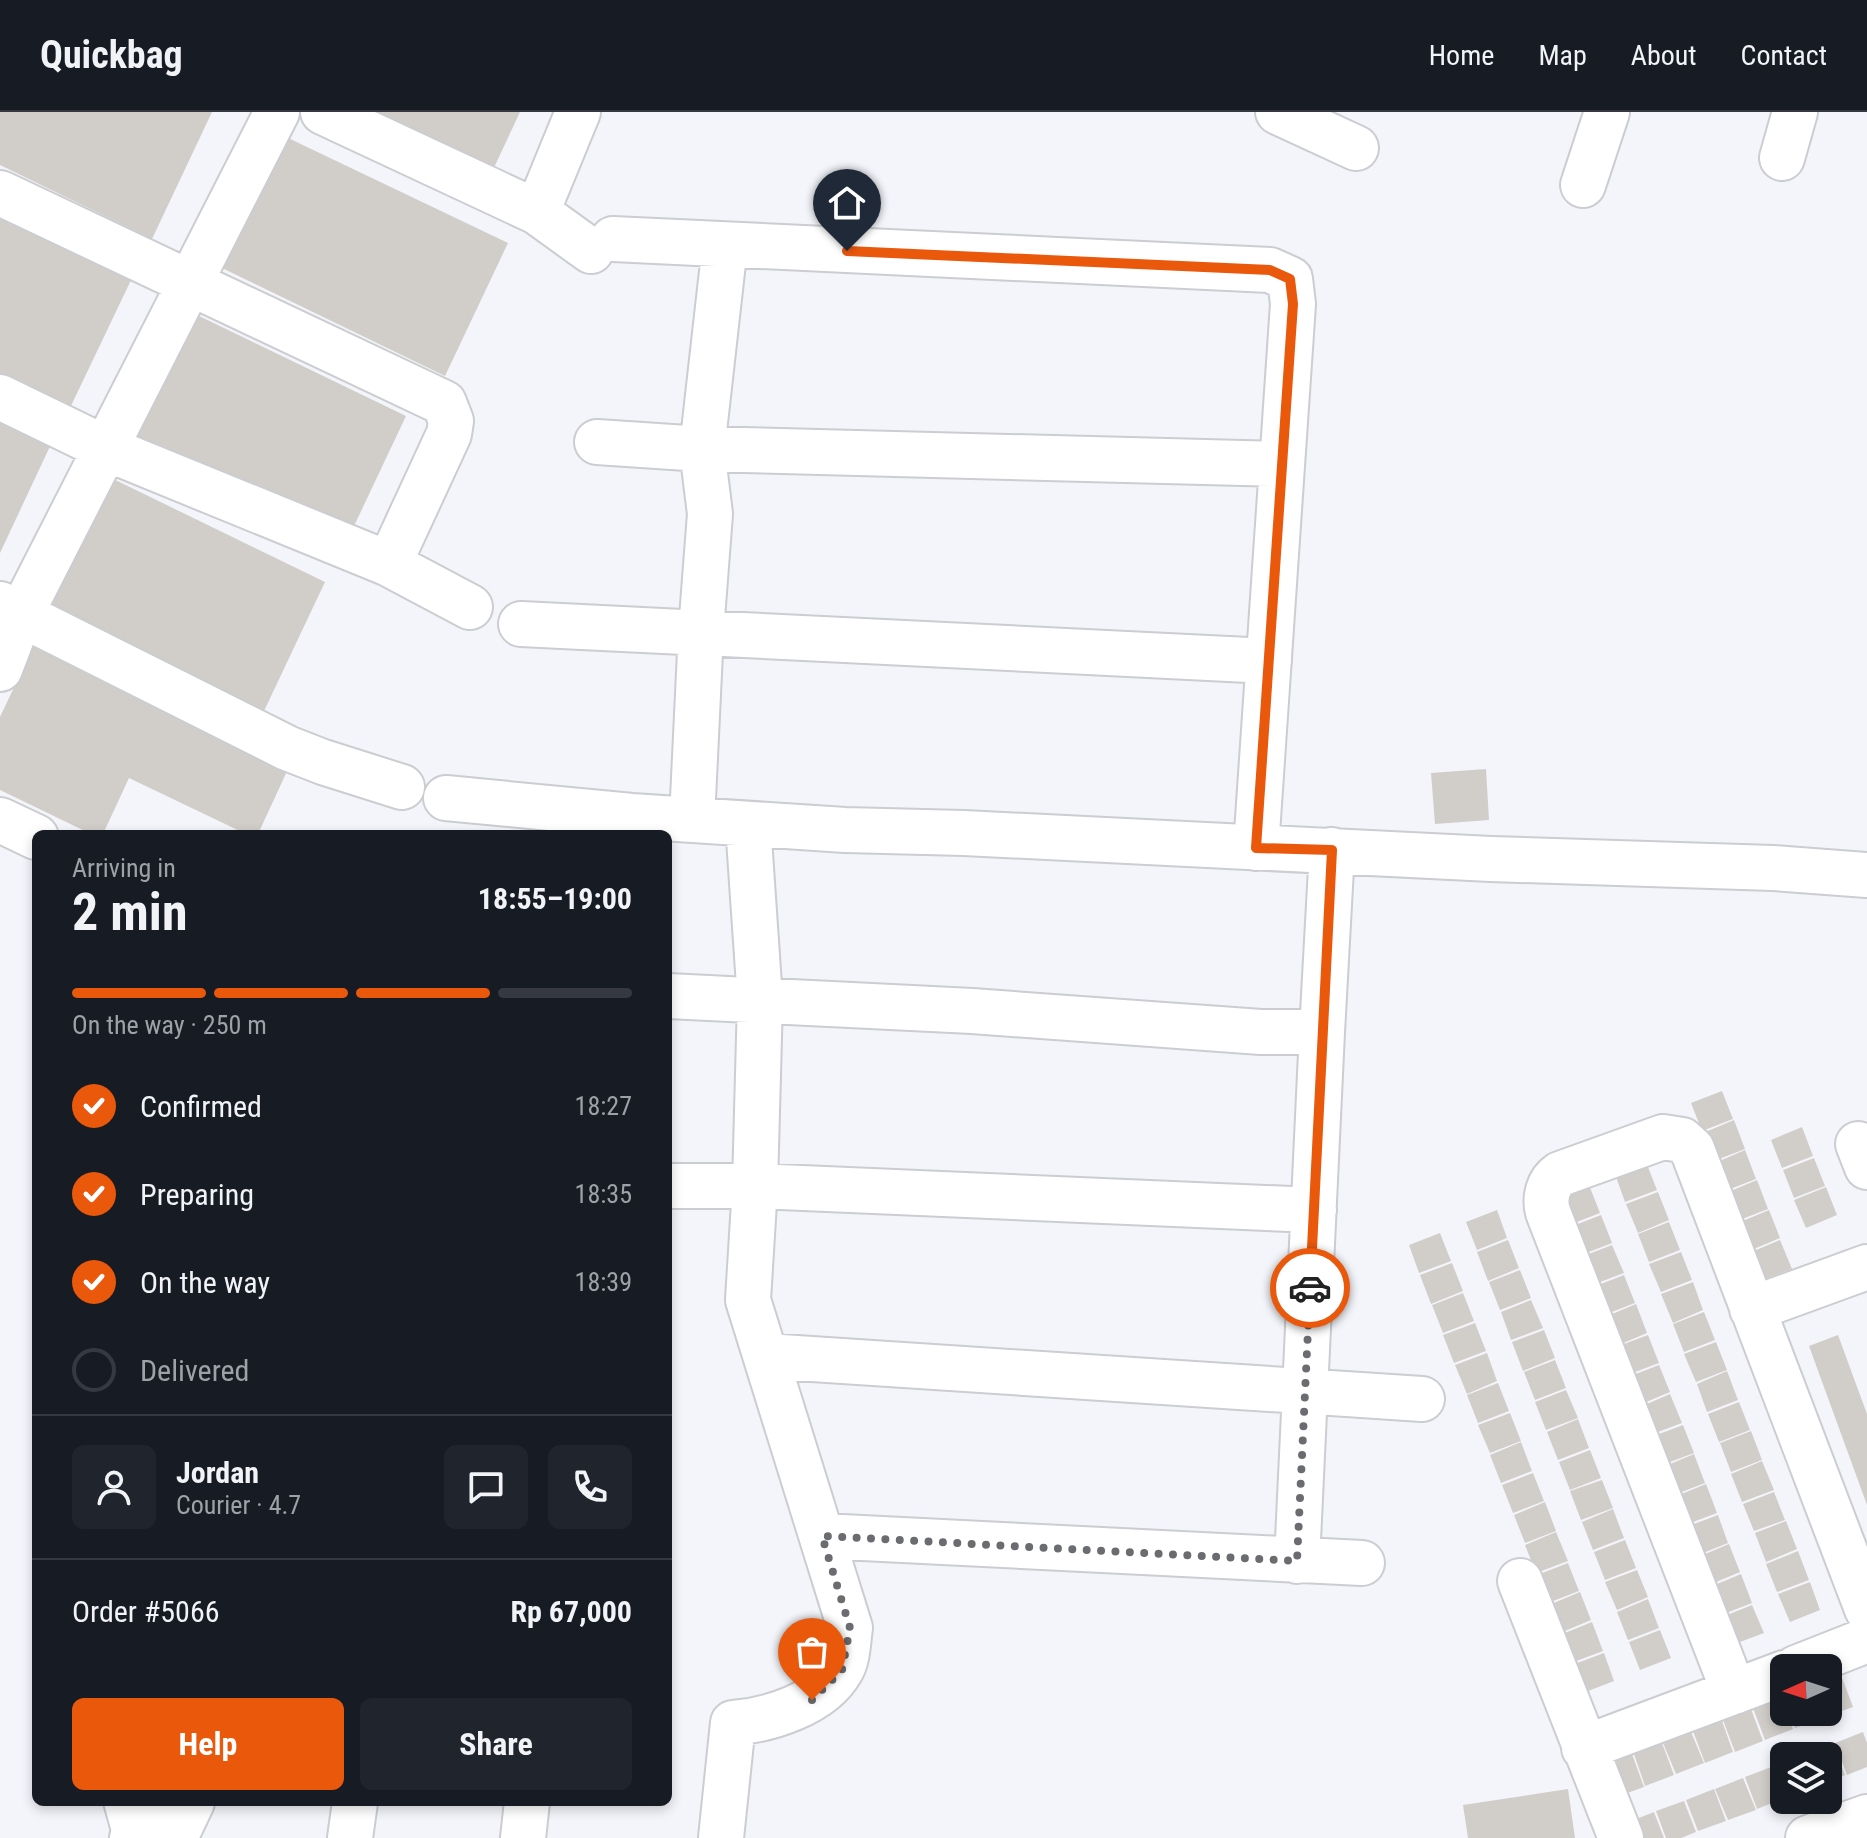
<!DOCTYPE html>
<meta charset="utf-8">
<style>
body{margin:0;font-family:"Roboto Condensed",sans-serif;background:#20242c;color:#f1f3f6;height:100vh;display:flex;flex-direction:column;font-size:30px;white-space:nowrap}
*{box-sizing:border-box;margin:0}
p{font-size:26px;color:#9ea1a6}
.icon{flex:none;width:44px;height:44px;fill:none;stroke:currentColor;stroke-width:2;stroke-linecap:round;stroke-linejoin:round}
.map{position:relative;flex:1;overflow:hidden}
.side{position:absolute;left:32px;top:718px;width:640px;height:976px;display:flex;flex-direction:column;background:#171b24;border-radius:12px;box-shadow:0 4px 12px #0003}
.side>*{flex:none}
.needle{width:52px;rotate:267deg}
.tools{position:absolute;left:1770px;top:1542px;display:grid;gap:16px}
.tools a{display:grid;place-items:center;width:72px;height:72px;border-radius:12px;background:#171b24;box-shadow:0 4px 12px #0003;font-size:40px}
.pin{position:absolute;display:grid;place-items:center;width:68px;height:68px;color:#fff;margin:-82px -34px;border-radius:50% 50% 50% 0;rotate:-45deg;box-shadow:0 0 8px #0007}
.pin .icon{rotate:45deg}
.courier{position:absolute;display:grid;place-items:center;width:80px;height:80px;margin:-40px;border:6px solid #ea580c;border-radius:50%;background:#fff;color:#222;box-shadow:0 2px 10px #0007}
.head em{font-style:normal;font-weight:700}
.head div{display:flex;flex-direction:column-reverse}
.head{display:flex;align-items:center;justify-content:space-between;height:136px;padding:0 40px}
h1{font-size:52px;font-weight:700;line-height:60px}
.bar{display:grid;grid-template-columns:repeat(4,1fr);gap:12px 8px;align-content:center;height:96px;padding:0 40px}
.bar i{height:10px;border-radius:6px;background:#363941}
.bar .on{background:#ea580c}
.bar p{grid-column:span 4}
.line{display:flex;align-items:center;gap:20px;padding:0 40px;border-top:2px solid #363941}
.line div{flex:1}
.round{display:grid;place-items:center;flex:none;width:84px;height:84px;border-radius:12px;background:#20242c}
ol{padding:0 40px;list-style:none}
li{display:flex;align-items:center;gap:24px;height:88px}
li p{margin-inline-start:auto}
li .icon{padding:8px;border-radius:50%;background:#ea580c;color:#fff;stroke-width:4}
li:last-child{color:#9ea1a6}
li i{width:44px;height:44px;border:4px solid #363941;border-radius:50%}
.cta{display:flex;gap:16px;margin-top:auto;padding:16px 40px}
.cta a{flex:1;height:92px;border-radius:12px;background:#ea580c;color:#fff;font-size:32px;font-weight:700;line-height:92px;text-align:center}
.cta a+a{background:#20242c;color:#f1f3f6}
header{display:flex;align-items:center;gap:48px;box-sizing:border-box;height:112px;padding:0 40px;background:#171b24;border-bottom:2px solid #363941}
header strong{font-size:38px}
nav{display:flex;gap:44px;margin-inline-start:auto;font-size:28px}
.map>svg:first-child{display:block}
.building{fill:#d1ceca}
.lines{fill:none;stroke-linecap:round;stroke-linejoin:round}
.lane-casing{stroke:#cbcdd1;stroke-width:28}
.street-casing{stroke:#cbcdd1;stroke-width:48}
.lane{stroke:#fff;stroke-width:24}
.street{stroke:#fff;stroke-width:44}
.done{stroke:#6b6c6f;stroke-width:8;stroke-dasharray:0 14.4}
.route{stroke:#ea580c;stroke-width:10}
</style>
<header>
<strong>Quickbag</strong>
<nav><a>Home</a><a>Map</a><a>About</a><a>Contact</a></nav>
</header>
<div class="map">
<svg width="1867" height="1726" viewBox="0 0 1867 1726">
<rect width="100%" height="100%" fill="#f3f5fa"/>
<path class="building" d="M0,0H212L152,127L0,53Z
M362,0H520L491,62Z
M284,24L508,131L445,264L222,156Z
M0,101L133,164L69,298L0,266Z
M193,201L406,304L346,431L133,329Z
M0,302L53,328L0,441Z
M103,362L325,470L264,599L42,492Z
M34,533L289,655L258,722H246L129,666L103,722H91L0,678V605Z
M1486,657L1489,708L1435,712L1431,661Z
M1722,979L1733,1007L1702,1019L1691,991Z
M1734,1008L1745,1037L1714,1049L1703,1021Z
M1802,1015L1813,1044L1782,1056L1771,1028Z
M1745,1038L1756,1067L1725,1079L1715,1051Z
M1814,1046L1825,1074L1794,1086L1783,1058Z
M1646,1050L1657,1078L1625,1090L1615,1062Z
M1757,1068L1768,1097L1737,1109L1726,1081Z
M1589,1073L1600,1101L1569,1113L1558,1085Z
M1826,1075L1837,1103L1806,1116L1794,1088Z
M1658,1080L1669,1108L1638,1121L1626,1092Z
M1497,1098L1507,1126L1477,1138L1466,1110Z
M1769,1098L1780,1126L1749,1139L1738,1111Z
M1601,1103L1612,1131L1581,1143L1570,1115Z
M1669,1110L1680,1138L1649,1150L1638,1122Z
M1440,1121L1451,1149L1419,1161L1409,1133Z
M1508,1128L1519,1156L1488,1169L1477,1140Z
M1780,1128L1792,1157L1760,1169L1749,1141Z
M1612,1133L1624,1161L1592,1173L1581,1145Z
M1681,1140L1692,1168L1661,1180L1649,1152Z
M1452,1151L1463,1179L1431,1192L1420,1163Z
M1520,1158L1531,1186L1500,1198L1489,1170Z
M1624,1163L1635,1191L1604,1203L1593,1175Z
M1693,1170L1703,1198L1673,1211L1661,1182Z
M1463,1181L1474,1209L1443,1221L1432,1193Z
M1531,1188L1543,1216L1511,1228L1501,1200Z
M1636,1192L1647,1221L1616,1234L1605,1205Z
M1704,1200L1715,1228L1684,1240L1673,1212Z
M1475,1211L1486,1239L1454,1251L1443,1223Z
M1544,1218L1555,1246L1523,1259L1512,1230Z
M1648,1223L1659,1251L1627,1263L1616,1235Z
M1838,1223L1867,1302V1393L1809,1234Z
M1716,1230L1727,1258L1696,1270L1684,1242Z
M1487,1241L1497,1269L1467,1282L1455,1253Z
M1555,1248L1566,1276L1535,1288L1524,1260Z
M1659,1253L1670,1280L1639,1293L1628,1265Z
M1727,1259L1738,1288L1707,1300L1697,1272Z
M1498,1271L1509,1299L1478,1311L1467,1283Z
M1566,1278L1578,1306L1546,1318L1535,1290Z
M1670,1282L1682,1311L1650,1323L1640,1295Z
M1739,1290L1750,1318L1719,1330L1708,1302Z
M1510,1301L1521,1329L1490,1341L1478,1313Z
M1578,1307L1589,1336L1558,1348L1547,1320Z
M1683,1313L1694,1341L1662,1353L1651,1325Z
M1751,1319L1762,1348L1731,1360L1720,1331Z
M1521,1330L1532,1359L1501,1371L1490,1343Z
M1590,1338L1601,1366L1570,1378L1559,1350Z
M1694,1342L1705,1371L1674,1383L1663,1355Z
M1762,1349L1774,1378L1742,1390L1731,1362Z
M1533,1361L1544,1389L1513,1401L1502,1373Z
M1602,1368L1613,1396L1581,1408L1570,1379Z
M1706,1372L1717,1401L1685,1413L1674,1385Z
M1774,1380L1785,1408L1754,1419L1743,1392Z
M1545,1390L1556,1419L1525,1431L1514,1403Z
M1613,1397L1624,1426L1593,1438L1582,1410Z
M1718,1403L1728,1431L1698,1443L1686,1415Z
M1786,1409L1797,1437L1766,1450L1755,1421Z
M1556,1420L1568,1449L1536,1461L1525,1433Z
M1625,1428L1636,1456L1605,1468L1594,1440Z
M1729,1432L1740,1460L1709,1473L1698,1445Z
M1798,1439L1809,1468L1777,1480L1766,1452Z
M1568,1451L1579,1479L1548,1491L1537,1463Z
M1637,1458L1648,1485L1617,1498L1605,1470Z
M1741,1462L1752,1491L1721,1503L1710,1475Z
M1810,1470L1820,1498L1790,1510L1778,1482Z
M1580,1480L1591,1508L1560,1521L1549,1493Z
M1648,1487L1659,1516L1628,1528L1617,1500Z
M1752,1493L1764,1521L1732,1533L1722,1505Z
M1592,1510L1603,1539L1571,1551L1560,1523Z
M1660,1518L1671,1546L1640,1558L1629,1530Z
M1604,1541L1614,1569L1583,1581L1572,1553Z
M1841,1563L1853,1595L1825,1605L1823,1600H1828V1568Z
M1781,1586L1784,1600H1787L1793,1617L1765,1628L1753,1596Z
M1751,1597L1763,1629L1735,1640L1723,1608Z
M1789,1600H1820L1823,1606L1795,1616Z
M1722,1609L1733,1640L1705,1651L1693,1619Z
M1691,1620L1704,1651L1676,1662L1663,1631Z
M1863,1620L1867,1631V1655L1847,1663L1835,1631Z
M1662,1631L1674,1663L1645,1674L1634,1642Z
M1833,1632L1845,1663L1828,1670V1644H1802Z
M1632,1642L1644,1675L1616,1685L1603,1653Z
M1774,1654L1784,1686L1757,1697L1745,1665Z
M1743,1666L1756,1698L1728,1708L1715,1677Z
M1568,1677L1575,1726H1468L1463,1693Z
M1714,1677L1726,1709L1698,1719L1686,1688Z
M1684,1689L1696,1720L1681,1726H1666L1656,1699Z
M1654,1700L1664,1726H1632L1626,1711Z"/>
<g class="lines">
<defs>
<path id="lane" d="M116,1690L126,1726"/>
<path id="street" d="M323,0L537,100L591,139
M1278,0L1356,36
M1782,46L1795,0
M1583,73L1607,0
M0,81L444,291L451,309L449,322L389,452
M537,100L578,0
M613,127L1270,158L1290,167L1293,192L1256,736
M0,285L105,336L389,452L470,495
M597,330L702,337L1282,352
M0,492L287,636L323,650L402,675
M521,512L1269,549
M0,557L21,502L277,0
M446,686L632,704L845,718L964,721L1491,747L1773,756L1867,763
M0,708L36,725
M692,708L701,519L710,402L702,337L725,133
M668,884L972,899L1261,920H1322L1332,738
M1858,1032L1867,1055
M668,1074H755L1314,1098
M1752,1197L1867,1155
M766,1244L1422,1287
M822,1424L1362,1451
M1297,1449L1322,920
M1520,1469L1621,1726
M1796,1556L1867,1528
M1734,1580L1548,1100C1544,1086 1548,1070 1560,1062L1663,1025L1682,1028L1692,1037L1867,1497
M1584,1636L1784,1561
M132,1726L152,1690
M175,1726L192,1690
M350,1726L355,1690
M523,1726L527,1690
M721,1726L733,1611C769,1608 822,1592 841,1558C848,1548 848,1528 850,1516L748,1188L755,1074L760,888L748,712
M1808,1726L1867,1705"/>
</defs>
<use href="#lane" class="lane-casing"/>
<use href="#street" class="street-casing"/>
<use href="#lane" class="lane"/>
<use href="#street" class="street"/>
</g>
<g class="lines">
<path class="done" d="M812,1588L842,1558L850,1516L822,1424L1297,1449L1310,1176"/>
<path class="route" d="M847,139L1270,158L1290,167L1293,192L1256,736L1332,738L1310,1176"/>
</g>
</svg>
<div class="tools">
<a><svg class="needle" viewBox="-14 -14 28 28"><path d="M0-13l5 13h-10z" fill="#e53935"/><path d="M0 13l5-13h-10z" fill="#9ea1a6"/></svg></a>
<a><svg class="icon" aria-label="layers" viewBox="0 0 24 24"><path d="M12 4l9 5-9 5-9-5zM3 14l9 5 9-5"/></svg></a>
</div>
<div class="pin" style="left:812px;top:1588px;background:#ea580c"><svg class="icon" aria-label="bag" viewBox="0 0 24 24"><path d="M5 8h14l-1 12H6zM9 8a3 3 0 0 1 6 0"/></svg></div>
<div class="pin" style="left:847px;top:139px;background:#1f2937"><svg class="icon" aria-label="home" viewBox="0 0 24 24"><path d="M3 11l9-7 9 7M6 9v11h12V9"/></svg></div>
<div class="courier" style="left:1310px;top:1176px"><svg class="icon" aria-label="car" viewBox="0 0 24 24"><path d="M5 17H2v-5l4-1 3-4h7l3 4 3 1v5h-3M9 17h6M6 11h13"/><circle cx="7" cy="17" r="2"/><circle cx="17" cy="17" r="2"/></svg></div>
<section class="side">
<div class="head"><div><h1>2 min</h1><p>Arriving in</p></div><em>18:55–19:00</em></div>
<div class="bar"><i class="on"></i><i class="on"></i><i class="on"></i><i></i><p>On the way · 250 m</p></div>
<ol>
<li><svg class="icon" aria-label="check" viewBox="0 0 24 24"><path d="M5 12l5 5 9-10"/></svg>Confirmed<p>18:27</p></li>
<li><svg class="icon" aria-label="check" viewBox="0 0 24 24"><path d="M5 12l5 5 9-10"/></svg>Preparing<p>18:35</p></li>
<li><svg class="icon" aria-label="check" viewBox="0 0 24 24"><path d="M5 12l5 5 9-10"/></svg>On the way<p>18:39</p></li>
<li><i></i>Delivered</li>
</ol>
<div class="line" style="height:144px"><a class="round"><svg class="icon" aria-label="person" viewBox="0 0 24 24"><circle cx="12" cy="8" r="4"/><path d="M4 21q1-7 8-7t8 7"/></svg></a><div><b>Jordan</b><p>Courier · 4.7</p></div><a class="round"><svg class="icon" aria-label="chat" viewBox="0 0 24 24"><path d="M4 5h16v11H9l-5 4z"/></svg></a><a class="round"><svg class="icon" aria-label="phone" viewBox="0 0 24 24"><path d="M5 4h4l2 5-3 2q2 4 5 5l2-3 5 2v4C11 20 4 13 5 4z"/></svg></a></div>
<div class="line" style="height:104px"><div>Order #5066</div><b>Rp 67,000</b></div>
<div class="cta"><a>Help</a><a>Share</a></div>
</section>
</div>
